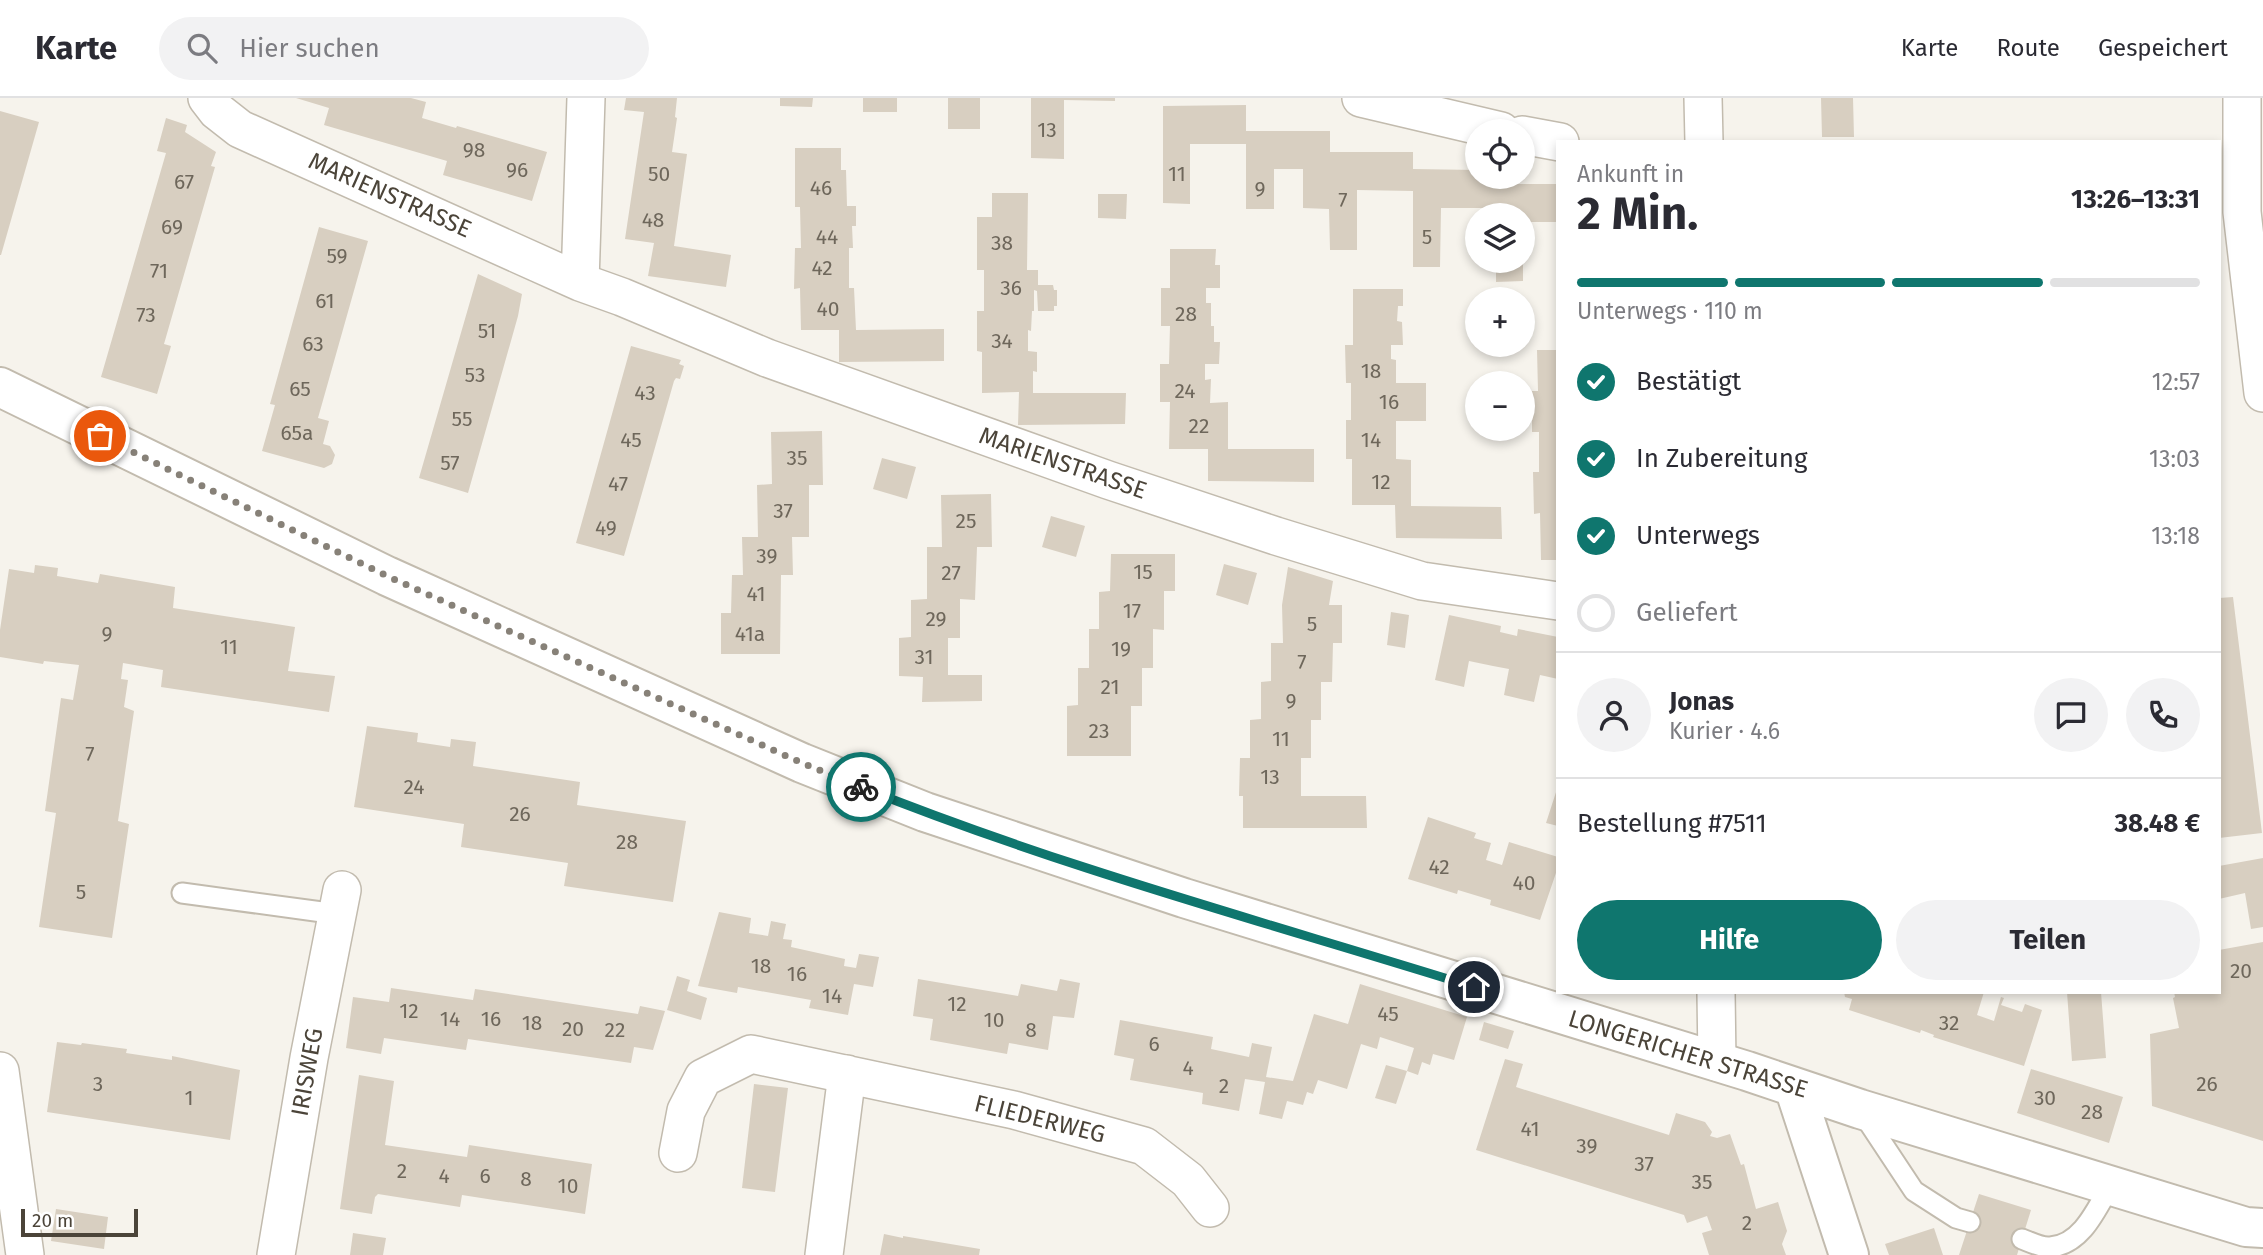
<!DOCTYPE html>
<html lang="de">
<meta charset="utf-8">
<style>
body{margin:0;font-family:"Fira Sans",sans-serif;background:#f2f2f3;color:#2b2b33;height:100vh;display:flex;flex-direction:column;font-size:26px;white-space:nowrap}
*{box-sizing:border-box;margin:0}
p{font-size:23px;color:#7c7c81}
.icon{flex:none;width:38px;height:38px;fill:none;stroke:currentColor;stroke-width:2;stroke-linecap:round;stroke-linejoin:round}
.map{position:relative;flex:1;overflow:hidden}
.details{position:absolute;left:1556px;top:42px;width:665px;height:854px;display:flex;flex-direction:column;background:#fff;border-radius:0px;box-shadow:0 4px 10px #0003}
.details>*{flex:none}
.controls{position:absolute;left:1465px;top:21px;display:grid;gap:14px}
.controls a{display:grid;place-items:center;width:70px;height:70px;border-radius:50%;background:#fff;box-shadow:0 4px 10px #0003;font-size:35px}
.scale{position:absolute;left:21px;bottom:18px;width:117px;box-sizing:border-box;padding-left:7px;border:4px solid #4b4439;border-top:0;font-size:19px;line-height:24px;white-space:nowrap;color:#4b4439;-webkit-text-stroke:5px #fff;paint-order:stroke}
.pin{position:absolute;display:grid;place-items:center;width:60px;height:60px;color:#fff;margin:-30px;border:4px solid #fff;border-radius:50%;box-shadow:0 2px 7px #0007}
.courier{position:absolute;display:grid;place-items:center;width:70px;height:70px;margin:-35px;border:5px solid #0f766e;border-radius:50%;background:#fff;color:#222;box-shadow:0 2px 9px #0007}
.summary em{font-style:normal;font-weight:700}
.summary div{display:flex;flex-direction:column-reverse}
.summary{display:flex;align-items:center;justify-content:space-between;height:119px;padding:0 21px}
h1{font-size:46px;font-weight:700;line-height:52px}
.bar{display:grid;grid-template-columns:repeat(4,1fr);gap:10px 7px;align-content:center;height:84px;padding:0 21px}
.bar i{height:9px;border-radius:5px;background:#e1e1e2}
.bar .selected{background:#0f766e}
.bar p{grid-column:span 4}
.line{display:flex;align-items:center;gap:18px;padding:0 21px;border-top:2px solid #e1e1e2}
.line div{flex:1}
.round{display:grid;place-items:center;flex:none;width:74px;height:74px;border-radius:37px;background:#f2f2f3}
ol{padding:0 21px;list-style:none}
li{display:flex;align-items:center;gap:21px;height:77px}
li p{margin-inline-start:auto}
li .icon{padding:7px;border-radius:50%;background:#0f766e;color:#fff;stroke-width:4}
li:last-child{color:#7c7c81}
li i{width:38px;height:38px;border:4px solid #e1e1e2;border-radius:50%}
.primary-button{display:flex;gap:14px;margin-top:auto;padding:14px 21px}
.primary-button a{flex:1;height:80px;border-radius:42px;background:#0f766e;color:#fff;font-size:28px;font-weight:700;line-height:80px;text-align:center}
.primary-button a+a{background:#f2f2f3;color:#2b2b33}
header{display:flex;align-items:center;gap:42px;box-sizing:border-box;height:98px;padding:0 35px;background:#fff;border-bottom:2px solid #e1e1e2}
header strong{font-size:33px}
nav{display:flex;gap:38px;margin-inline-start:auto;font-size:24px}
.search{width:490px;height:63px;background:#f2f2f3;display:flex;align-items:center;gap:18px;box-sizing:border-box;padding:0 24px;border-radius:38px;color:#7c7c81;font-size:26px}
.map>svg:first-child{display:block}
.building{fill:#d8cfc1}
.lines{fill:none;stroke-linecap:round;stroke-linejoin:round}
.service-casing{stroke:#c2bbae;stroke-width:23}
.minor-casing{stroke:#c2bbae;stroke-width:40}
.tertiary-casing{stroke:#c2bbae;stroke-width:42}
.service{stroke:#fff;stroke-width:19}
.minor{stroke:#fff;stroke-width:37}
.tertiary{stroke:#fff;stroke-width:38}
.done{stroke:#878178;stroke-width:7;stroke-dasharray:0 12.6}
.route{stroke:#0f766e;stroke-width:9}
.labels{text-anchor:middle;stroke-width:5;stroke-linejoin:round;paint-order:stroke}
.number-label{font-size:21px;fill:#6e675b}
.street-label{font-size:24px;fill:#4b4439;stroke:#fff}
</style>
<header>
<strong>Karte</strong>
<div class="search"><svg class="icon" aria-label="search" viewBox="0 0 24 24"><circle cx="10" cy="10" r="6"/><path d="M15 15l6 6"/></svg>Hier suchen</div>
<nav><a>Karte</a><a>Route</a><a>Gespeichert</a></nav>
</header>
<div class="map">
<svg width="2263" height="1157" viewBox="0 0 2263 1157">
<rect width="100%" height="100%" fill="#f6f3ec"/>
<path class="building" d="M296,0H411L426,4L422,20L456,30L457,28L547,54L532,103L443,77L447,63L324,27L329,10Z
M626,0H677L675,19L677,20L672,54L687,56L674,148L731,157L726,189L648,178L654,145L625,141L644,14L624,12Z
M780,0H813L812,9L780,8Z
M863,0H897V14H863Z
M948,0H980V31H948Z
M1031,0H1115V3L1064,2V61L1031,60Z
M1821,0H1853L1854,39H1822Z
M1246,7V33H1330V54H1413V71L1477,72V79H1496V86H1558V124H1522V117H1496V110H1441L1440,169H1413V93L1357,92V152H1330L1329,111L1303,110V71H1274V111H1246V46H1190V106L1163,105V8Z
M0,13L39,24L1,157H0Z
M166,20L187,27L185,34L216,54L211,68L215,69L164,246L171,248L157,296L101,279L166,55L157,53Z
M795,50H841V72H846L847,108H856V128H852L853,150H849V190H854L856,232L944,231V263L839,264V232H801L800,190L794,191L795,150H801L800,109H795Z
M992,95H1028L1027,172H1038V187H1053L1054,192H1057V208H1054V213H1038L1037,193L1034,192V213H1032L1031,233L1028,232V253L1037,254V274L1033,273V295H1126L1125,326L1018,327L1019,294L982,295V254L977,253V213H984V172H977V119H992Z
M1098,96H1127L1126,121L1098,120Z
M319,129L368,143L318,320L329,323L323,346L330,348L335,357L332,366L324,370L262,353L275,307L270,306Z
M1170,151H1216L1215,167H1220V190H1206V205H1211V228H1214V244H1220L1219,266H1205V282L1211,281L1210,305L1228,304V351H1314V384L1208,383V351H1169L1170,304H1160V266H1169L1170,228H1161V190H1170Z
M1496,163H1523V183L1496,184Z
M478,176L522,196L518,218L468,395L419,380Z
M1353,191H1403V208H1398L1397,223L1402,224L1403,247H1391V261L1396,262V285H1426V323H1396V361L1411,362V408L1501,409L1502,441L1396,440L1395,407H1352V361H1346V322H1351V285H1346L1345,247H1353Z
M631,248L681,262L679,266L684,268L680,281L676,280L674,283L624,458L576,445Z
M1537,252H1558V462H1541L1540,415L1534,416L1533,374H1539V334H1532V293H1538Z
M822,333L823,387H809V439H792L793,477H781L780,556H721V515H731L732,477H743L742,439H758L757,387L772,386L771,334Z
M882,360L916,369L907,401L873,391Z
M991,396L992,449H977L975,502L960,501V540H948V577H982V603L922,604L923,579L899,578V540L911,539V502L927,501V449H942L941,397Z
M1051,418L1085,428L1076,459L1042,449Z
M1111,456H1175V493H1164V532L1153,531V570H1142V608H1131V658H1067V608L1078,607V570H1089V531H1099V494L1110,493Z
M1224,466L1257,475L1248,507L1216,497Z
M35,467L58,470L57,478L98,485L100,476L175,489L173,510L295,529L288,573L335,578L329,614L161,589L163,572L123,565L121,581L128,582L124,609L134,613L118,723L129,726L112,840L39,829L56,715L45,713L61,600L73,602L79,567L44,563L43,566L0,559V532L9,471L34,475Z
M1288,469L1333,483L1329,507H1342V545H1333L1332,584H1321V622H1311V660H1301V698H1366L1367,730H1243V698H1239L1240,660H1250V622L1261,621V584L1271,583V545H1283L1282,507Z
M2233,499L2262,735L2219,740V500Z
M1391,514L1409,517L1405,550L1387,547Z
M1449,517L1501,528L1500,534L1517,538L1518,531L1558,539V581L1540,577L1534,604L1504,597L1509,571L1493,568L1469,563L1464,589L1435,582Z
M367,628L418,635L417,644L450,649L451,641L476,644L473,668L580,684L577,707L686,723L673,804L564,788L568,765L461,749L464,726L354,709Z
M1557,691H1558V728L1546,725Z
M1428,719L1476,735L1474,740L1491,745L1486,762L1502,767L1509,744L1558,759V769L1540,822L1490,807L1491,802L1458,792L1457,796L1408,781Z
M2263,760V829L2251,831L2245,795L2219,801V768Z
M719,814L751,820L749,835L768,838L771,823L786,826L783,841L792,842L791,849L845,861L844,868L856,870L859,856L879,859L873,889L854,886L848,917L809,910L811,902L738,889L737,895L698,888Z
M2263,844V1043L2152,1008L2150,936L2179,930L2173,900L2175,899L2174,894H2219V852Z
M677,878L690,882L687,893L707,900L701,922L667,912Z
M918,881L1018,898L1021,886L1057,893L1060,881L1080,885L1074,920L1053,918L1048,952L1009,945L1007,956L930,942L933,921L913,918Z
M1360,886L1467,919L1454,962L1433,956L1430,967L1422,964L1418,977L1407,973L1414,950L1380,939L1377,951L1361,946L1347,991L1318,982L1313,996L1307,994L1303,1007L1287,1003L1282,1021L1259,1016L1265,984L1245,981L1239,1013L1202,1006L1203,995L1130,982L1134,961L1114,957L1120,922L1213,939L1211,951L1249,959L1252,945L1272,949L1266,979L1293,983L1314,916L1348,926Z
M391,890L473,902L475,891L638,916L640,908L665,913L653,952L634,949L631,965L468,941L466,952L384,940L381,956L346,950L353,899L389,904Z
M1844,894H1984L1977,917L1994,923L2001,899L2004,900L2001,907L2022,914L2025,906L2042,912L2024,968L1933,939L1934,937L1921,932L1920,935L1849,912L1852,901L1845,899Z
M2067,894H2101L2106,960L2072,963Z
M1484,924L1514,933L1508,951L1479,942Z
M57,944L81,947L82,945L127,951L126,955L172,962V958L240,972L230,1042L47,1014Z
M1505,961L1523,966L1516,989L1669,1037L1676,1015L1705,1024L1712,1034L1710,1038L1717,1040L1730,1036L1741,1067L1744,1066L1756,1111L1778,1104L1787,1133L1782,1146L1786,1157H1709L1702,1135L1712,1132L1707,1118L1687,1125L1684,1117L1476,1052Z
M1386,967L1407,973L1396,1006L1375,1000Z
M2031,971L2123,999L2109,1045L2017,1015Z
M359,977L394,983L385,1047L467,1059L469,1047L592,1066L585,1116L462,1097L460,1109L378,1096L375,1099L372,1116L340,1111Z
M754,986L788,990L775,1094L742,1090Z
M1979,1096L2031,1112L2017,1157H1959Z
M56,1111L108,1119L104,1151L51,1143Z
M1934,1130L1943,1157H1889L1885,1146Z
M353,1135L386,1140L383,1157H350Z
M884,1136L903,1140V1138L980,1151L979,1157H880Z"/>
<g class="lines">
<defs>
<path id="service" d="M182,795L337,816
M1863,1016L1914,1093L1956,1120L1970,1124
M2022,1141C2030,1144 2042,1150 2050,1149C2082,1147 2097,1110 2111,1086"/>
<path id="minor" d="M207,0L217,13L240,31L580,184L622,199L767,260L1108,382L1276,438L1422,483L1558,503
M1361,0L1501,33
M1703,0L1704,44
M2242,0V114L2263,295
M1522,37L1560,44
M580,184L586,0
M1716,894L1717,964
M0,973L25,1157
M678,1055L686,1013L703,980L751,956L1014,1012L1144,1048L1188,1082L1210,1110
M276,1157L309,960L342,792
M824,1157L847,976"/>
<path id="tertiary" d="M0,289L387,478L802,665L925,714L1184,800L1747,973L1860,1011L2246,1129L2263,1130
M1794,989L1849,1157"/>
</defs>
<use href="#service" class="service-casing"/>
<use href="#minor" class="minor-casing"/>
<use href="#tertiary" class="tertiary-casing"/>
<use href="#service" class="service"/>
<use href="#minor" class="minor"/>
<use href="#tertiary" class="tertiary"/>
</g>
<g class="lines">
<path class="done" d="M100,338L387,478L802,665L861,689"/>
<path class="route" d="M861,689C1060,769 1269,825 1474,889"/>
</g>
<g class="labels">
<g class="number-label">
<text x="1047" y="39">13</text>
<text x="474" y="59">98</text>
<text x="517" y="79">96</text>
<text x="659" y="83">50</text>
<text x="1177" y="83">11</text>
<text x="184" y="91">67</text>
<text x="821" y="97">46</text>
<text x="1260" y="98">9</text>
<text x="1343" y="109">7</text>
<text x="653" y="129">48</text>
<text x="172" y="136">69</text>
<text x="827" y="146">44</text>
<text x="1427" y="146">5</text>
<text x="1002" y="152">38</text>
<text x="337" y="165">59</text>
<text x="822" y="177">42</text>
<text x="159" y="180">71</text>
<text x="1011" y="197">36</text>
<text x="325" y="210">61</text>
<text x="828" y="218">40</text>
<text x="1186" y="223">28</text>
<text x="146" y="224">73</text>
<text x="487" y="240">51</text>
<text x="1002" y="250">34</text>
<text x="313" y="253">63</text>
<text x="1371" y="280">18</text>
<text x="475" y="284">53</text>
<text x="300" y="298">65</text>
<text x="1185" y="300">24</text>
<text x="645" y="302">43</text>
<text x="1389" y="311">16</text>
<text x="462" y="328">55</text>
<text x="1199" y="335">22</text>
<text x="297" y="342">65a</text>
<text x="631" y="349">45</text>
<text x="1371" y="349">14</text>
<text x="797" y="367">35</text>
<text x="450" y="372">57</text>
<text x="1381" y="391">12</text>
<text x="618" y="393">47</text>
<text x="783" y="420">37</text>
<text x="966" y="430">25</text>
<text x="606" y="437">49</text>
<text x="767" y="465">39</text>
<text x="1143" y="481">15</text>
<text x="951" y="482">27</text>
<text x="756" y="503">41</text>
<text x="1132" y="520">17</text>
<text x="936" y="528">29</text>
<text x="1312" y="533">5</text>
<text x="107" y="543">9</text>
<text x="750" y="543">41a</text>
<text x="229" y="556">11</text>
<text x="1121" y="558">19</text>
<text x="924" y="566">31</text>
<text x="1302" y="571">7</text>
<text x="1110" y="596">21</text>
<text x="1291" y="610">9</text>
<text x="1099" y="640">23</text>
<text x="1281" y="648">11</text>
<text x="90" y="663">7</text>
<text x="1270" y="686">13</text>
<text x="414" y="696">24</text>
<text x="520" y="723">26</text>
<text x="627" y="751">28</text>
<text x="1439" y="776">42</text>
<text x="1524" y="792">40</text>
<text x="81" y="801">5</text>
<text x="761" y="875">18</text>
<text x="2241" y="880">20</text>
<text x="797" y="883">16</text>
<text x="832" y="905">14</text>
<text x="957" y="913">12</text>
<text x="409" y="920">12</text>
<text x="1388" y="923">45</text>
<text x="450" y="928">14</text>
<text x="491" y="928">16</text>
<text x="994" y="929">10</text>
<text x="532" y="932">18</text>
<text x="1949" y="932">32</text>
<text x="573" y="938">20</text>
<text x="615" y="939">22</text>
<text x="1031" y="939">8</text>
<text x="1154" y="953">6</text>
<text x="1188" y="977">4</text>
<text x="98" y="993">3</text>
<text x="2207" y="993">26</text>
<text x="1224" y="995">2</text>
<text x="189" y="1007">1</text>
<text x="2045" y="1007">30</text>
<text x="2092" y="1021">28</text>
<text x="1530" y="1038">41</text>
<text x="1587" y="1055">39</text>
<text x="1644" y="1073">37</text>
<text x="402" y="1080">2</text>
<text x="444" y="1085">4</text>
<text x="485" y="1085">6</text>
<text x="526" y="1088">8</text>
<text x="1702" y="1091">35</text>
<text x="568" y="1095">10</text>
<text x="1747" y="1132">2</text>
</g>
<g class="street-label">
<text transform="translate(390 97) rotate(24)" y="8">MARIENSTRASSE</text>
<text transform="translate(1063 365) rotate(19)" y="8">MARIENSTRASSE</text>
<text transform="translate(1688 956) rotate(17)" y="8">LONGERICHER STRASSE</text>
<text transform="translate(307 974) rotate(-80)" y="8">IRISWEG</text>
<text transform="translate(1040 1021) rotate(14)" y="8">FLIEDERWEG</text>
</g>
</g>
</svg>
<div class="controls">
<a><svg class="icon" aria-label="locate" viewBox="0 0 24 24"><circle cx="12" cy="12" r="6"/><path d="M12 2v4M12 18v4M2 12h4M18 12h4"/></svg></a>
<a><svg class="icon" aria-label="layers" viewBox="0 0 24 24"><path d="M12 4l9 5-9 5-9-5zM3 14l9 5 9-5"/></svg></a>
<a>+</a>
<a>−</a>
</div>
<div class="scale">20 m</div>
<div class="pin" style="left:100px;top:338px;background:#ea580c"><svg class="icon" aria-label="bag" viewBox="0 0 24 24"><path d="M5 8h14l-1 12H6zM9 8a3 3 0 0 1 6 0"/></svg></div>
<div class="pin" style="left:1474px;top:889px;background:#1f2937"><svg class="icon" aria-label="home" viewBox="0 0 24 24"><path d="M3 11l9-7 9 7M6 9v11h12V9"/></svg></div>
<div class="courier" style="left:861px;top:689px"><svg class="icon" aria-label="bike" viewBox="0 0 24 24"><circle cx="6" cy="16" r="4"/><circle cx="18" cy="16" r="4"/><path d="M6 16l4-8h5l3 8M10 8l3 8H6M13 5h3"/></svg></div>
<section class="details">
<div class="summary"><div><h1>2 Min.</h1><p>Ankunft in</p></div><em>13:26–13:31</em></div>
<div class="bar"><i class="selected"></i><i class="selected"></i><i class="selected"></i><i></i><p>Unterwegs · 110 m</p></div>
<ol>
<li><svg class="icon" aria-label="check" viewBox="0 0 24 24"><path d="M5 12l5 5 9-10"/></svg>Bestätigt<p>12:57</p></li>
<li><svg class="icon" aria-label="check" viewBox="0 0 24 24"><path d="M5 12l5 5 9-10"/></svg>In Zubereitung<p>13:03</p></li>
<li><svg class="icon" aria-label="check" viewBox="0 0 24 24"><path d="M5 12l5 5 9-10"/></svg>Unterwegs<p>13:18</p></li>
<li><i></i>Geliefert</li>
</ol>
<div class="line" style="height:126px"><a class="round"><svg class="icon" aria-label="person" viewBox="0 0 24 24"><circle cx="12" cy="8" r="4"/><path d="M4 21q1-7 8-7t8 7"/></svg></a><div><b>Jonas</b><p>Kurier · 4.6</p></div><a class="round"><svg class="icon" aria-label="chat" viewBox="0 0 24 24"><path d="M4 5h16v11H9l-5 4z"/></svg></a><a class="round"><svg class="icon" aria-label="phone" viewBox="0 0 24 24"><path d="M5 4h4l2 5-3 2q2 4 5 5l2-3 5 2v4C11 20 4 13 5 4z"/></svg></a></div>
<div class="line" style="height:91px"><div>Bestellung #7511</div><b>38.48 €</b></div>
<div class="primary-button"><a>Hilfe</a><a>Teilen</a></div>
</section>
</div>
